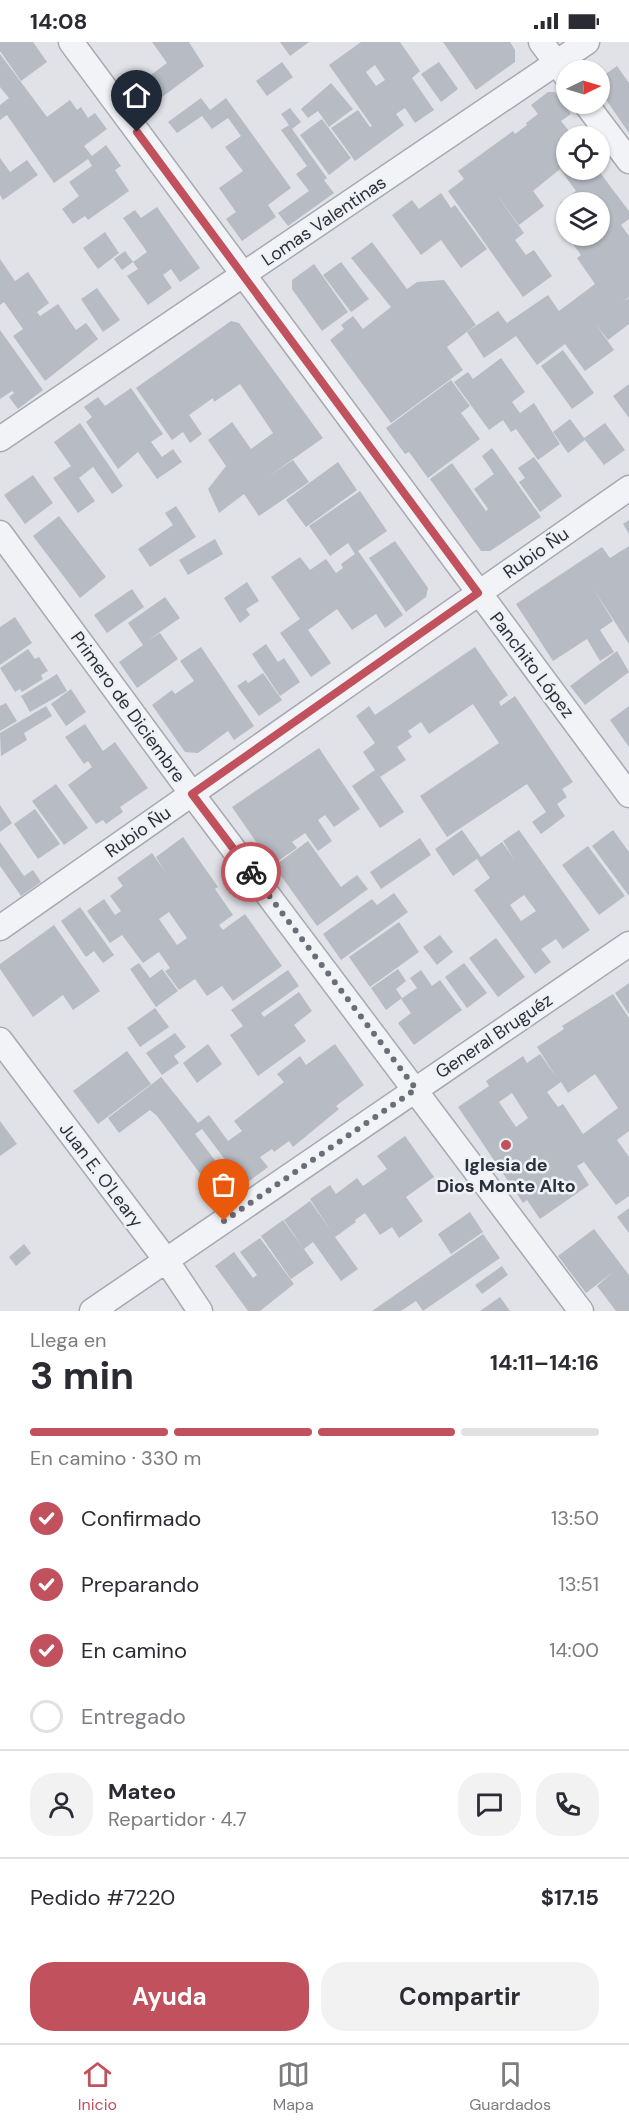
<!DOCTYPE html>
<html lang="es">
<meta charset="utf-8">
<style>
body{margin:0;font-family:"DM Sans",sans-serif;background:#f2f2f3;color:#2b2b33;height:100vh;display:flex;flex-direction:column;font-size:22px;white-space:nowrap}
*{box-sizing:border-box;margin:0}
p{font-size:20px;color:#7c7c81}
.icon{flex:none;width:33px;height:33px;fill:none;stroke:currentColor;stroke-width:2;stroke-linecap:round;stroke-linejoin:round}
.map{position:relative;height:1269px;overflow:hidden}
.side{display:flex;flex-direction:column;background:#fff;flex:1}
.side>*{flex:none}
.needle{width:39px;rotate:85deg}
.fabs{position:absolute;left:556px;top:18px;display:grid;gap:12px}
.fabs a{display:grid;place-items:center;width:54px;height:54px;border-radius:50%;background:#fff;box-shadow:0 2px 4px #0004;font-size:30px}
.pin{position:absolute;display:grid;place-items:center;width:51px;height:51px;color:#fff;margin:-62px -26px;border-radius:50% 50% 50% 0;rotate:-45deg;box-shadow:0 0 6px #0007}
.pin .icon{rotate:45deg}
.courier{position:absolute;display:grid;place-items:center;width:60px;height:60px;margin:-30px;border:4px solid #c0515d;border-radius:50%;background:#fff;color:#222;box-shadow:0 2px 8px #0007}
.headline em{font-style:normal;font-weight:700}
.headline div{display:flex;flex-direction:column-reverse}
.headline{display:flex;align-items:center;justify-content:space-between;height:102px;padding:0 30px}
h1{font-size:39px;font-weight:700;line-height:45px}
.bar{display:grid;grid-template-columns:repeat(4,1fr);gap:9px 6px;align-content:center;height:72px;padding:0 30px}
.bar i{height:8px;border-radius:4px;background:#e1e1e2}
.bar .selected{background:#c0515d}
.bar p{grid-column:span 4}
.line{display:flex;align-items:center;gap:15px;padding:0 30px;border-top:2px solid #e1e1e2}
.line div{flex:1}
.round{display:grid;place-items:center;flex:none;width:63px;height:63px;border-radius:24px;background:#f2f2f3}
ol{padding:0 30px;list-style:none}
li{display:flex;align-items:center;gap:18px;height:66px}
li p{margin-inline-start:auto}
li .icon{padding:6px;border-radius:50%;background:#c0515d;color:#fff;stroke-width:4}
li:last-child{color:#7c7c81}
li i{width:33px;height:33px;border:3px solid #e1e1e2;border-radius:50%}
.action{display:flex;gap:12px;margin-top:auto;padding:12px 30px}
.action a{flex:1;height:69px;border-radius:24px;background:#c0515d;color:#fff;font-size:24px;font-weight:700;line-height:69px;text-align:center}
.action a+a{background:#f2f2f3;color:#2b2b33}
.status{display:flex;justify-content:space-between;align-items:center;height:42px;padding:0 30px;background:#fff;direction:ltr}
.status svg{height:16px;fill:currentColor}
.tab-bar{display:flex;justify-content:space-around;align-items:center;height:84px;border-top:2px solid #e1e1e2;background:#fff;font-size:16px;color:#7c7c81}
.tab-bar a{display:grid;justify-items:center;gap:3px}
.tab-bar .selected{color:#c0515d}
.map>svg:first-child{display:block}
.building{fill:#b7bbc3;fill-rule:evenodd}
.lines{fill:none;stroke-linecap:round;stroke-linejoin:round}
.minor-casing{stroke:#a6a9b1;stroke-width:27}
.minor{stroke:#f2f3f6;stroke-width:24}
.done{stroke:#6a6e78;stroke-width:6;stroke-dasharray:0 10.8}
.route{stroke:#c0515d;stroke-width:8}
.poi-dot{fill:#c0515d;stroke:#eff1f5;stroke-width:2}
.labels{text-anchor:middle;stroke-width:5;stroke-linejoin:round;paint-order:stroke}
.street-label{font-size:18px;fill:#2a303d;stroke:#eff1f5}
.poi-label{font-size:18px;font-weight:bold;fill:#2a303d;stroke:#eff1f5}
</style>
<div class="status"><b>14:08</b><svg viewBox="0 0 49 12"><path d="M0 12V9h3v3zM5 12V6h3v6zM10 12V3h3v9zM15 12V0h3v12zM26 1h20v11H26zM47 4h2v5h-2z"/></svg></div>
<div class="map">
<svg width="629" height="1269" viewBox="0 0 629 1269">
<rect width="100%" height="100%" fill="#e0e2e7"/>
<path class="building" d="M0,0H33L47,20L21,39L0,9Z
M152,0H189L204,24L147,66L133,46L167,21Z
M280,0H309L290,14Z
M361,0H400L420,29L412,36L434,68L415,81L405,66L396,72L404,83L355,119L331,86L358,68L370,85L372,84L329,23ZM375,23L385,38L376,44L366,30Z
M443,0H510L515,8V20L476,48Z
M0,12L47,75L70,58L77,68L81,65L88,76L95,71L107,87L84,104L92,114L106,103L121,124L115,128L129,149L88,178L85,174L73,182L62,167L79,154L69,140L92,124L88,117L54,141L7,73L0,78V63L9,56L0,45Z
M282,20L293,35L267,54L256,39Z
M439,20L458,47L441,60L421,32Z
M617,24L629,41V91L600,49V36Z
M331,41L353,67L329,85L318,69L308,76L301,67Z
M548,50H555L571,72L561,79L573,94H567V128H598L629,169V177L621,183L629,194V255L623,260L629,256V282L608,298L595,281L614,308L585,329L565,302L537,323L516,294L484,316L467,290L498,269L507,281L548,253L559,269L595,242L577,216L581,213L567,194H600V160H567V170L560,161L576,149L560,127L533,149L544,164L519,183L494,149L524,191L515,198L526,213L534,208L552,234L523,255L448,149L464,137L458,129L513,89L515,92L527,83L526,81L538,72L531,63Z
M201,56L210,68L226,56L291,146L268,163L276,175L242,199L226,177L236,170L219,146L243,129L225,105L241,94L228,76L212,87L202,74L177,91L168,80Z
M290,66L301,80L292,87L327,136L324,138L334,151L288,184L278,171L309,149L296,132L307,124L281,88L289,83L281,72Z
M322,77L351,116L329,133L300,93Z
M0,116L10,130L27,118L38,133L3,158L0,153Z
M441,151L451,166L455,163L487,207L461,226L441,198L421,213L392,173L412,158L419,167Z
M157,165L200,226L180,240L171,227L163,233L172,246L148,263L127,234L138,227L133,220L122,228L114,217L125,209L133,220L147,210L123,176L135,168L141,176Z
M105,190L119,211L98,227L83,206Z
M372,200L407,247L417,240L444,238L476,283L447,305L463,328L391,381L330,298L344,287L341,283L353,274L363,287L391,265L351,216Z
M0,217L15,239L28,230L49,261L37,270L40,274L58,262L76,288L86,281L98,297L45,339L13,294L23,287L4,260L0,263Z
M341,220L369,257L351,270L323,233Z
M314,222L348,270L322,289L292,247V238Z
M97,246L120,278L103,290L81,257Z
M231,279L239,281L323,396L269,434L293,418L309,440L259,474L244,452L219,471L208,447L226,424L208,398L232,380L251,407L273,391L240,342L214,360L213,356L189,373L202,392L190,401L183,390L172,398L136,346Z
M0,288L43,348L18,367L9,355L14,351L12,349L0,357Z
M563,308L594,351L572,367L541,324Z
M501,316L525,350L512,360L520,371L534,361L560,402L538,418L516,387L511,390L503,378L489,388L454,340L468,330L473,337Z
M451,338L470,364L461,371L480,397L428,436L409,410L405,412L386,386Z
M629,342V376L613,354Z
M131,346L163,392L151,400L162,415L173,407L182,420L157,437L138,410L118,427L86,380L92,375L84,365L98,355L105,364Z
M570,377L584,396L605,381L625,408L604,423L585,398L568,411L553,390Z
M80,381L123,444L112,452L93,425L79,436L95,459L78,471L53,436L71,424L54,400Z
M492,406L541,475L490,509H481L430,437L452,421L486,469L488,467L474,447L494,432L482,414Z
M534,415L562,454L540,470L519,440L525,436L518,426Z
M338,420L357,448L306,485L286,458Z
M33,433L53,461L25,482L4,453Z
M360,449L387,489L358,509L403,573L385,586L376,572L352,588L337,567L308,588L331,621L311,635L280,591L300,577L271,535L300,515L310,528L326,517L336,531L343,526L341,522L355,512L348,501L330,514L309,484Z
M176,464L196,495L150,525L138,507L173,483L165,471Z
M59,474L106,535L80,556L33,494Z
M629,478V492L623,482Z
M215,497L223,512L188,533L179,518Z
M395,499L428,546L426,555L406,570L369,516Z
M629,504V602L593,546L613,579L600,588L614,610L600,619L587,597L553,619L516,562L602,505L610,516Z
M247,540L259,559L246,567L250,573L240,581L224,556Z
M132,547L144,565L107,591L94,573Z
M165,555L180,576L147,599L160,591L178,617L137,646L119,620L143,603L128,581Z
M15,575L32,601L0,623V585Z
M266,602L278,620L284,616L300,640L280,654L252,612Z
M201,605L254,684L234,698L228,689L198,711L185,710L152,663L172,648L175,652L194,639L180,619Z
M475,605L508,653L499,660L501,664L515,654L573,740L562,747L567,755L557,762L565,774L541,792L532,780L546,770L527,742L447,795L420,754L499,701L473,662L429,692L421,680L408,689L412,695L397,705L406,718L380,735L404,770L380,786L352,744L375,728L363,710L375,701L356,674L369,664L375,673Z
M28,607L35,617L39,615L48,629L41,633L43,637L22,650L20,647L15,650L0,626Z
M617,609L629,630L585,663L570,644Z
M263,631L282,658L259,674L237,644L246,638L248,641Z
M57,632L67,649L30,670L21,654Z
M71,647L86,670L66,684L51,662Z
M6,661L17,679L0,689V664Z
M46,664L52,674L24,691L27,698L1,714L0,691Z
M629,664V705L610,678Z
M85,682L103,709L115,700L148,746L120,765L123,770L106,782L103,778L96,782L68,743L92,725L88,719L84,722L65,695Z
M319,706L360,767L334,785L325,773L318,778L332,799L318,809L305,791L292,800L297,806L272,823L232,765Z
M56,742L88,786L64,803L32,759Z
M0,763L12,781L0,790Z
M35,767L60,802L38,817L14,782Z
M462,788L481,815L502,800L514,817L503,799L519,788L590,888L563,907L556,897L541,907L551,920L535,932L474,848L490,836L477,817L453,834L435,807ZM524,853L536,869L521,879L510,863Z
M613,788L629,810V854L592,804Z
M183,795L218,845L215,847L233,873L219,883L223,888L245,872L282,924L233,959L222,944L207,954L195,937L179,948L165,929L170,926L159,910L143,921L122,893L110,901L87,869L104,857L115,873L121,869L110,854L123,844L117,836L152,811L166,831L156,815ZM169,870L187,896L177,903L159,877Z
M420,796L431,813L381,847L370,830Z
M308,799L341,845L357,833L368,847L317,884L274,824Z
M0,800L24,834L33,828L41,840L21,854L0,824Z
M588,804L625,854L599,873L562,823Z
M394,851L408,870L341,918L323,892L372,857L377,863Z
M80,865L114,913L103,921L94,909L86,915L61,879Z
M399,880L419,910L370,945L349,915Z
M54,883L100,949L73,968L63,953L33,975L0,927V922Z
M440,893L453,910L437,923L423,905Z
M496,896L525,935L498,955L469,916Z
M139,921L150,936L162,927L178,949L156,965L130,927Z
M464,921L487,951L467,966L445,935Z
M398,927L406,939L396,947L402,956L386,968L371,946Z
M288,928L299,944L261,971L264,975L299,950L312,969L294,983L306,999L258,1034L230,993L243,984L231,968Z
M421,928L432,944L440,938L462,968L414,1003L398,981L411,971L401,957L417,946L410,936Z
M629,941V972L615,951Z
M613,952L629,976V1089L617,1098L629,1115V1154L616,1163L584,1120L577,1124L589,1143L540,1177L527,1158L523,1161L458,1065L489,1044L486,1039L523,1014L527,1021L540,1012L557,1036L537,1005L564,987L562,984ZM595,1032L618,1066L583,1092L563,1062L558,1065L547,1050L561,1040L568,1051ZM512,1051L528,1076L516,1085L499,1060Z
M155,966L169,985L140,1005L127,986Z
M175,991L186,1005L174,1014L179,1021L162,1033L146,1011Z
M208,1002L222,1022L197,1041L183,1021Z
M335,1002L364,1043L336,1064L339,1067L293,1105L289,1099L274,1110L272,1107L260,1115L268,1125L244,1143L202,1087L195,1092L229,1137L213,1149L157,1074L150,1068L119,1091L108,1076L161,1035L198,1081L209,1073L228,1099L242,1089L234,1079L284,1040L277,1032L300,1014L306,1023Z
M127,1009L151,1042L98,1082L73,1049Z
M0,1079L17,1102L0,1114Z
M405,1094L434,1135L406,1155L423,1179L399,1196L392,1185L380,1193L365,1171L355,1178L356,1180L335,1195L358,1227L341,1239L313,1200L304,1207L284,1178L310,1159L331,1189L310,1157L330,1143L336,1152L357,1136L363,1144L387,1127L377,1114Z
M629,1166V1191L617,1175Z
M470,1170L483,1190L451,1212L438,1192Z
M283,1178L314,1221L291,1237L261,1194Z
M594,1187L629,1233V1269H616L597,1244L613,1230L586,1251L558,1214Z
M483,1192L500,1216L423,1269L416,1259L401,1269H372Z
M260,1196L294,1242L260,1269H248L215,1224L234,1210L253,1236L257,1233L240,1210Z
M24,1202L31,1211L16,1224L9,1215Z
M502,1224L508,1233L482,1252L475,1243Z
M500,1255L510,1269H480Z"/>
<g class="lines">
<defs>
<path id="minor" d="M71,0L629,753
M541,0L567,35
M586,62L629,119
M0,397L587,0
M0,491L192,752L581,1269
M0,886L629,446
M0,998L166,1218L200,1269
M92,1269L629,902"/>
</defs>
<use href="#minor" class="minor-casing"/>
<use href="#minor" class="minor"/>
</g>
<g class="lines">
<path class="done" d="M224,1179L416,1047L251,830"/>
<path class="route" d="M137,90L478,551L192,752L251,830"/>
</g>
<circle class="poi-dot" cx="506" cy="1103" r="6"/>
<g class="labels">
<g class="street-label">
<text transform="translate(324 179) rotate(-34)" y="6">Lomas Valentinas</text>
<text transform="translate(536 511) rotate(-35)" y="6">Rubio Ñu</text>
<text transform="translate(532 623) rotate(53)" y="6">Panchito López</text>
<text transform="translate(128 665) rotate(54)" y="6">Primero de Diciembre</text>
<text transform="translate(138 790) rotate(-35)" y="6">Rubio Ñu</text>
<text transform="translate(494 994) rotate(-34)" y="6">General Bruguéz</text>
<text transform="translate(101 1133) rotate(53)" y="6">Juan E. O'Leary</text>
</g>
<g class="poi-label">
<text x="506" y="1129">Iglesia de<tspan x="506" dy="21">Dios Monte Alto</tspan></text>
</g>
</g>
</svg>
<div class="fabs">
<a><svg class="needle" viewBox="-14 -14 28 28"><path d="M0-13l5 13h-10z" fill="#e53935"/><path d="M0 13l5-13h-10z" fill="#7c7c81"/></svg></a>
<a><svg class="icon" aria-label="locate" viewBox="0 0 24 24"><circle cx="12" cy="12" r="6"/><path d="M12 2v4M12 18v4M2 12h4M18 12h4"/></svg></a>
<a><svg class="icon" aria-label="layers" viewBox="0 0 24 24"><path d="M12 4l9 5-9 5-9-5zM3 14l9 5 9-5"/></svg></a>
</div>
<div class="pin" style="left:224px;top:1179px;background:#ea580c"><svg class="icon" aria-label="bag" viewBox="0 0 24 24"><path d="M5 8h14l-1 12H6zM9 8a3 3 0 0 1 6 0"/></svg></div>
<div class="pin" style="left:137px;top:90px;background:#1f2937"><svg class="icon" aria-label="home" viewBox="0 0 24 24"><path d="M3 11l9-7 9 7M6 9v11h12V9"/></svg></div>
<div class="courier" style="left:251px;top:830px"><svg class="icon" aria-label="bike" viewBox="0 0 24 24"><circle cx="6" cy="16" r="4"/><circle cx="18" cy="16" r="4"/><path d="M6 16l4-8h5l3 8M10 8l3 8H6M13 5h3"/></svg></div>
</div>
<section class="side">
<div class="headline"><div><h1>3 min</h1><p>Llega en</p></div><em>14:11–14:16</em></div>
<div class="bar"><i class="selected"></i><i class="selected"></i><i class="selected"></i><i></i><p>En camino · 330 m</p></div>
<ol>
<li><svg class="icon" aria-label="check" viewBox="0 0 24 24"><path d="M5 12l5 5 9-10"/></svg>Confirmado<p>13:50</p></li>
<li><svg class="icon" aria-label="check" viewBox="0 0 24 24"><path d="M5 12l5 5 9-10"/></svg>Preparando<p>13:51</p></li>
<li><svg class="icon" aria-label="check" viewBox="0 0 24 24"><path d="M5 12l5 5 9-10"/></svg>En camino<p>14:00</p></li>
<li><i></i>Entregado</li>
</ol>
<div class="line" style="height:108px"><a class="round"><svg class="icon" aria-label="person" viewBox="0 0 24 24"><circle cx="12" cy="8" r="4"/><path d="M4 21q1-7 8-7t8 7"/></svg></a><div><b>Mateo</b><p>Repartidor · 4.7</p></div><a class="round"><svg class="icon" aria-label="chat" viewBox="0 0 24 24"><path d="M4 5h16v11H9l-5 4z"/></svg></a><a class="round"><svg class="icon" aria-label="phone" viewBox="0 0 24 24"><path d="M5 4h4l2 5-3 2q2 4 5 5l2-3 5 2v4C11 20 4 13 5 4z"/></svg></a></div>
<div class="line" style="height:78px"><div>Pedido #7220</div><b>$17.15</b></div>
<div class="action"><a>Ayuda</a><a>Compartir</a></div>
</section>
<nav class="tab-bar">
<a class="selected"><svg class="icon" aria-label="home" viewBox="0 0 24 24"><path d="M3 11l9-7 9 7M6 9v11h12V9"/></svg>Inicio</a>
<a><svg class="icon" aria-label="map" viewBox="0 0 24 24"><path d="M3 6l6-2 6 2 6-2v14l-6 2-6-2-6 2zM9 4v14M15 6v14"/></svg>Mapa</a>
<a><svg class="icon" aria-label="saved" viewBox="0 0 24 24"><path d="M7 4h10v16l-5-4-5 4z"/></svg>Guardados</a>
</nav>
